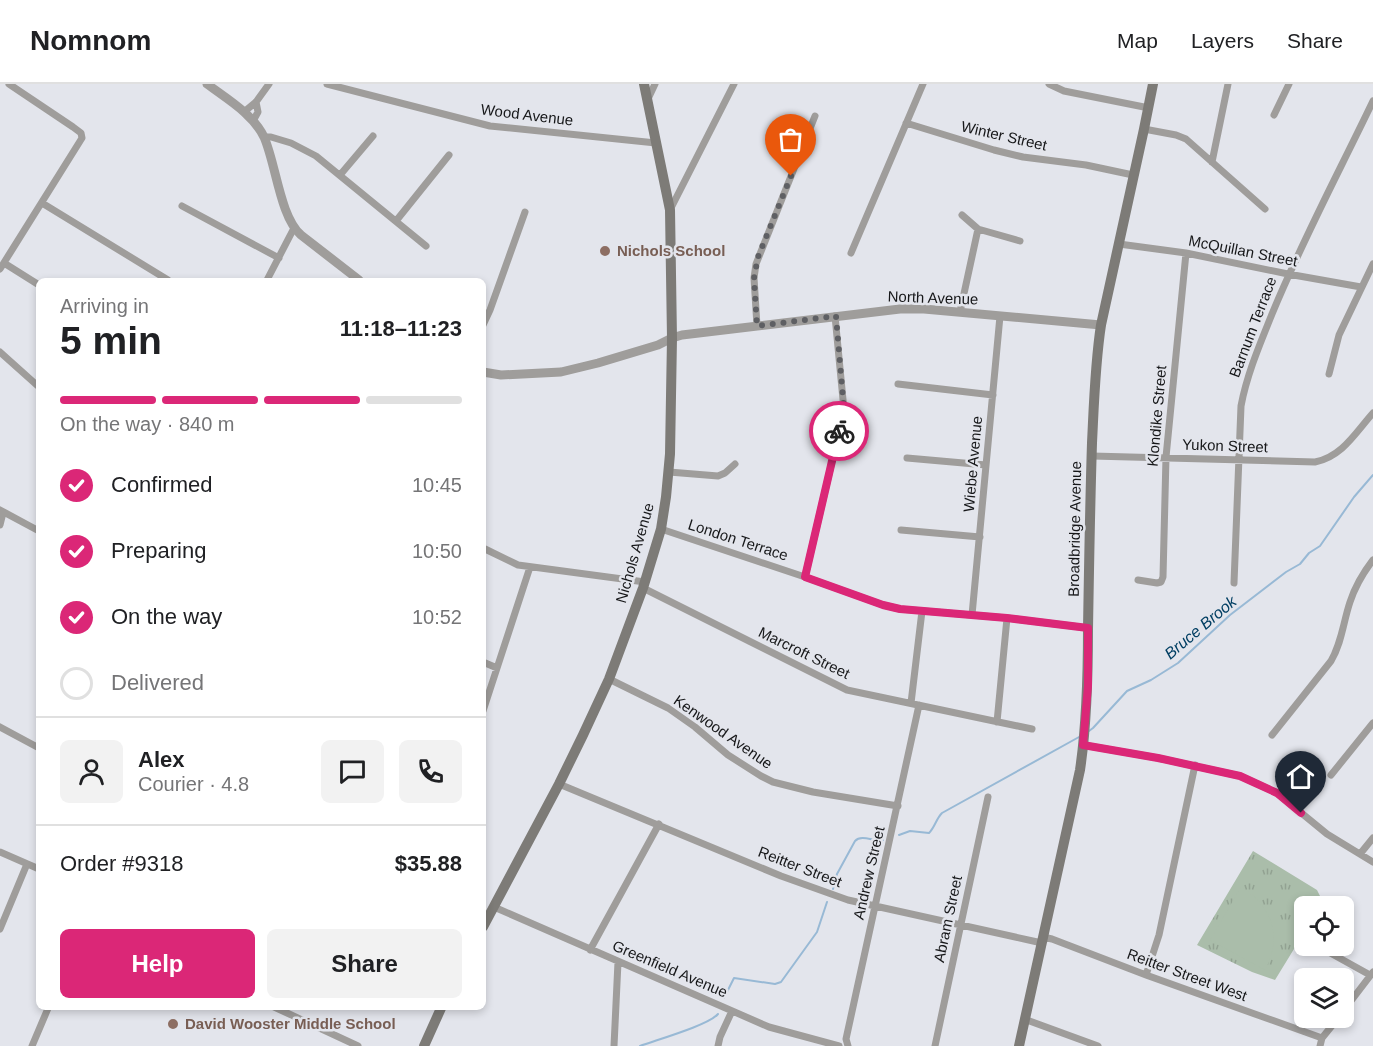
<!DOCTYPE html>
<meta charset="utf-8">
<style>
body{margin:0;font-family:Arial,sans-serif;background:#f2f2f2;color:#202124;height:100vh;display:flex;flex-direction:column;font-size:22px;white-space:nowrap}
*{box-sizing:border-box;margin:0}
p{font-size:20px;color:#757577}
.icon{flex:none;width:33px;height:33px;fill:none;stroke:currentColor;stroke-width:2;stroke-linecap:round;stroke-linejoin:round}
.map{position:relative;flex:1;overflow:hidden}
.side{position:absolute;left:36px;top:194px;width:450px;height:732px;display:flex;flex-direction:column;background:#fff;border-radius:9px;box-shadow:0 3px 9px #0003}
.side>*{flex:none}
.buttons{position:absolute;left:1294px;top:812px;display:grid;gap:12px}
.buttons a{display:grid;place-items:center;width:60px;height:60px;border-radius:9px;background:#fff;box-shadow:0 3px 9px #0003;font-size:30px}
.pin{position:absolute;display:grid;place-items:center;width:51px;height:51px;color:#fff;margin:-62px -26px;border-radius:50% 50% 50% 0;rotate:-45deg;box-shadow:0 0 6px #0007}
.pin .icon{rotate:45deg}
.courier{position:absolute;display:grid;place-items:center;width:60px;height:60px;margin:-30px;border:4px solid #db2777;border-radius:50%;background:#fff;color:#222;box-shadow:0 2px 8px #0007}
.summary em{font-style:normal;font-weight:700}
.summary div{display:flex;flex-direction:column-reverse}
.summary{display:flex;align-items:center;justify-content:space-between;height:102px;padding:0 24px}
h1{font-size:39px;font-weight:700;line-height:45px}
.bar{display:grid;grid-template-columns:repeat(4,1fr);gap:9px 6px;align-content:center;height:72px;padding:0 24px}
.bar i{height:8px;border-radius:4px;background:#e0e0e0}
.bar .active{background:#db2777}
.bar p{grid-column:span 4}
.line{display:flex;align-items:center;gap:15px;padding:0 24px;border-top:2px solid #e0e0e0}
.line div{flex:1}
.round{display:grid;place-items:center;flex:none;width:63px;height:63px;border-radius:9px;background:#f2f2f2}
ol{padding:0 24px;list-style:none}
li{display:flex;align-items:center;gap:18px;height:66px}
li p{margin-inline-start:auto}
li .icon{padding:6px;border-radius:50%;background:#db2777;color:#fff;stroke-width:4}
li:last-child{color:#757577}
li i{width:33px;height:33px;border:3px solid #e0e0e0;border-radius:50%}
.button{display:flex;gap:12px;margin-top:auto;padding:12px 24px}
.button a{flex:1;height:69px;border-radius:9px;background:#db2777;color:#fff;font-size:24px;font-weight:700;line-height:69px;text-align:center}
.button a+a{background:#f2f2f2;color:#202124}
header{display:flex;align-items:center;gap:36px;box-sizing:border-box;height:84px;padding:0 30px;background:#fff;border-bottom:2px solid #e0e0e0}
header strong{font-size:28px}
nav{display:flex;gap:33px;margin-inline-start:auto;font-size:21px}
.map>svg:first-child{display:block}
.park{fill:url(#park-tufts)}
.garden{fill:#aabdaa}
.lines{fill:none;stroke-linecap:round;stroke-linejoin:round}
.stream{stroke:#98b9d5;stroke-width:2}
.minor{stroke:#9f9d9b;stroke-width:7}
.tertiary{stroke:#9f9d9b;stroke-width:9}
.secondary{stroke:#7d7b77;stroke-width:10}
.done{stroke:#5e5f63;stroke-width:6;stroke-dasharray:0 10.8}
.route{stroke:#db2777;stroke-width:8}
.education-dot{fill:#8d6e63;stroke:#e3e5ec;stroke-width:2}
.labels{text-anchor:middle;stroke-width:5;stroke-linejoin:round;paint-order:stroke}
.street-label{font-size:15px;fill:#161719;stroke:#e3e5ec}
.education-label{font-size:15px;font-weight:bold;fill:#785e54;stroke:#e3e5ec;text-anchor:start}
.water-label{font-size:16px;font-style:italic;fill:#013e62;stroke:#e3e5ec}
</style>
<header>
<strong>Nomnom</strong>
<nav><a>Map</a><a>Layers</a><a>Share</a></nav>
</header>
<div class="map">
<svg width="1373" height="962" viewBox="0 0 1373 962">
<defs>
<pattern id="park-tufts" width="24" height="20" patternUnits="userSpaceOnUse" patternTransform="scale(1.5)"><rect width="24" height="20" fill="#aabdaa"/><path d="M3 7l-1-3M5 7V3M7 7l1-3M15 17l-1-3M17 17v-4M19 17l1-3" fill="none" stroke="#92a292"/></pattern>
</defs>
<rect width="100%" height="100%" fill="#e3e5ec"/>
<path class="park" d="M1253,767L1317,806L1323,818L1320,822H1305V847L1275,896L1252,888L1197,861Z"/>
<path class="garden" d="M1241,803C1272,822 1283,852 1265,886L1210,856Z"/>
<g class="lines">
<path class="stream" d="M1089,647L1093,644L1127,607L1151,596L1178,579L1230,531L1286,488L1300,480L1309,469L1320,462L1354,413L1373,391
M899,751L910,747L929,749C935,743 936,735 942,729L1079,653
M833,805L837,790L855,757C862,750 874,758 883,756
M724,914L734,894L775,900L781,898L817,848L827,818
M640,962C656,956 709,941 718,930"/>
<path class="minor" d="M327,0L490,42L656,59
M1049,0L1064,7L1149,24
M647,17L655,0
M244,28L256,18L269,0
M1274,31L1289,0
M253,37L258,28L256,18
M906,39L994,66L1023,73L1086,81L1133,91
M1144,45L1176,51L1186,55L1265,125
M264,53H271L291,59L316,72L426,162
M1212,78L1228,0
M340,91L373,52
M42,119L168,196
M182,122L279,174
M670,126L734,0
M962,131L978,145L1020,157
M396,137L449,71
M1119,160L1186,169L1288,190L1361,203
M851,169L923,0
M4,179L39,201
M0,185L82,54L81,49L73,43L9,0
M267,196L294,144
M960,228L978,145
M483,241L490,226L525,128
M757,242L754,194L756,180L815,32
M0,268L39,303
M1329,290L1339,251L1373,180
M898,300L993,311
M1092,372L1315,378C1342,373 1356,348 1373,329
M907,374L986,381
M669,388L718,392L725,389L735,380
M0,426L39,447
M0,441L3,429
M661,445L805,493L883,521L900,525L1007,534L1088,544
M901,446L980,453
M483,464L518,481L645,498
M805,493L844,326L835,232
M1138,496L1157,499L1161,498L1163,493L1166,373L1186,169
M1234,499L1241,322C1247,290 1260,260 1272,230C1302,157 1339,88 1373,17
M643,504L847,606L1032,645
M972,531L1000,232
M483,578L497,584
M609,595L668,624L695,643L728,671L761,692L773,698L813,708L898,722
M911,619L922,527
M483,627L530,483
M997,638L1007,534
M0,643L39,664
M1272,651L1331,577C1342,558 1343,539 1350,518C1355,503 1363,489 1373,476
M1083,661L1158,674L1240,692L1277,709L1327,750L1373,778
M1331,691L1373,639
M559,700L781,792L848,816L1042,859
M0,768L39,785
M1360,770L1373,754
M494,823L769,943L839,962
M0,845L27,780
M1043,853L1052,855L1146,891L1322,954
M1316,861L1370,891
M590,866L659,740
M1146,891L1159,851L1195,681
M272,922L358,962
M1344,926L1373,888
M1024,935L1098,962
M32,962L49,922
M614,962L618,878
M718,962L720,953L732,927
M848,962L846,955L919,621
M935,962L988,713
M1320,962L1322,954L1339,933"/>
<path class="tertiary" d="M207,0C227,15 253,30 264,53C276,80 280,133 301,151L359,196
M483,288L501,291L561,288L598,279L658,261L672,254L682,251L900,225H924L1101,241"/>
<path class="secondary" d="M483,843L559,700L583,651L609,595L643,504L661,445L666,413L670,370L672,254L670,126L644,0
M424,962L442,922
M1019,962L1080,686C1087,639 1088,592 1088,545C1089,483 1090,421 1092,359C1094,319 1095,280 1101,241L1144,45L1153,0"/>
</g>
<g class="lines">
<path class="done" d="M791,92L758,173L754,194L757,242L836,232L844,326L839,347"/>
<path class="route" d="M839,347L805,493L883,521L900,525L1007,534L1088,544V602L1083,661L1158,674L1240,692L1277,709L1301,729"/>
</g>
<g class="education-dot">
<circle cx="605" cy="167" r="6"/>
<circle cx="173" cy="940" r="6"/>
</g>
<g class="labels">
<g class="street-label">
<text transform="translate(527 31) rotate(7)" y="5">Wood Avenue</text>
<text transform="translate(1004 52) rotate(13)" y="5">Winter Street</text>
<text transform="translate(1243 167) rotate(11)" y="5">McQuillan Street</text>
<text transform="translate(933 214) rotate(2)" y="5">North Avenue</text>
<text transform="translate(1253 243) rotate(-69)" y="5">Barnum Terrace</text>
<text transform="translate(1157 332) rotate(-85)" y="5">Klondike Street</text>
<text transform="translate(1225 362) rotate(2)" y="5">Yukon Street</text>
<text transform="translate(973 380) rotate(-85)" y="5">Wiebe Avenue</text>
<text transform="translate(1075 445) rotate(-89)" y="5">Broadbridge Avenue</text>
<text transform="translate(738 456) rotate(18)" y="5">London Terrace</text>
<text transform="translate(635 469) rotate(-74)" y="5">Nichols Avenue</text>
<text transform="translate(804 569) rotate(26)" y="5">Marcroft Street</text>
<text transform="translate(723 648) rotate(35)" y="5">Kenwood Avenue</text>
<text transform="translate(800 783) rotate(21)" y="5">Reitter Street</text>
<text transform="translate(869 789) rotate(-77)" y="5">Andrew Street</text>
<text transform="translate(948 835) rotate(-78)" y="5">Abram Street</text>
<text transform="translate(670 885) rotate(23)" y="5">Greenfield Avenue</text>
<text transform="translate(1187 891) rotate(20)" y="5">Reitter Street West</text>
</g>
<g class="education-label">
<text x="617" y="172">Nichols School</text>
<text x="185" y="945">David Wooster Middle School</text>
</g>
<g class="water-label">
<text transform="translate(1200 543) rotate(-40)" y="6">Bruce Brook</text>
</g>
</g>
</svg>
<div class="buttons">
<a><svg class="icon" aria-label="locate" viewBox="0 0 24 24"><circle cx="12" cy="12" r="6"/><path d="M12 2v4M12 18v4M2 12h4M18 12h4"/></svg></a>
<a><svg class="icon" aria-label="layers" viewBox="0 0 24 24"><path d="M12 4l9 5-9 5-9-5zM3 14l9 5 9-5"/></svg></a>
</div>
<div class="pin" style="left:791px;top:92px;background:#ea580c"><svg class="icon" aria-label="bag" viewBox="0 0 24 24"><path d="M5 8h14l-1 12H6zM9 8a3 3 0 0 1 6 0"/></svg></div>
<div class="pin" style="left:1301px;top:729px;background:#1f2937"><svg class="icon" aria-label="home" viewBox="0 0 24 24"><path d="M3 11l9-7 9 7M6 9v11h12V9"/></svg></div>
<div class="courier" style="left:839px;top:347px"><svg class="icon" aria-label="bike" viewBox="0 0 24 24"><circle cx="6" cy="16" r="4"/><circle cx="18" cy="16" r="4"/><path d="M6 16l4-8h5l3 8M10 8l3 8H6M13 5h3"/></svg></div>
<section class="side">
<div class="summary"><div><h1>5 min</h1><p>Arriving in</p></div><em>11:18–11:23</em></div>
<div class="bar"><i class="active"></i><i class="active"></i><i class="active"></i><i></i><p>On the way · 840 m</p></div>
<ol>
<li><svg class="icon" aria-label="check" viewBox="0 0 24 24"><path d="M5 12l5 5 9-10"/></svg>Confirmed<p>10:45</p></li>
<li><svg class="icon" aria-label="check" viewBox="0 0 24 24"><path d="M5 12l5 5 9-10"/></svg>Preparing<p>10:50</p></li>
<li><svg class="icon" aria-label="check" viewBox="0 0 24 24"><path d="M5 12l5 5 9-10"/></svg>On the way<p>10:52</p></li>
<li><i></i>Delivered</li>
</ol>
<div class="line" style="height:108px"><a class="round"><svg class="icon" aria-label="person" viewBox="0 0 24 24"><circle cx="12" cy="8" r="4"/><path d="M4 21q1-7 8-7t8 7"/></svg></a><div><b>Alex</b><p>Courier · 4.8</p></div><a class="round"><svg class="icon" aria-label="chat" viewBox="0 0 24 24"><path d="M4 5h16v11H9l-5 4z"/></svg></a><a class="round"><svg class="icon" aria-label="phone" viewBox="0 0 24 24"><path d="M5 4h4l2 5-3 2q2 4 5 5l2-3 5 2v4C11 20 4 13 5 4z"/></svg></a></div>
<div class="line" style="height:78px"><div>Order #9318</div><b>$35.88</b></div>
<div class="button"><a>Help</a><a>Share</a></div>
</section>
</div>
